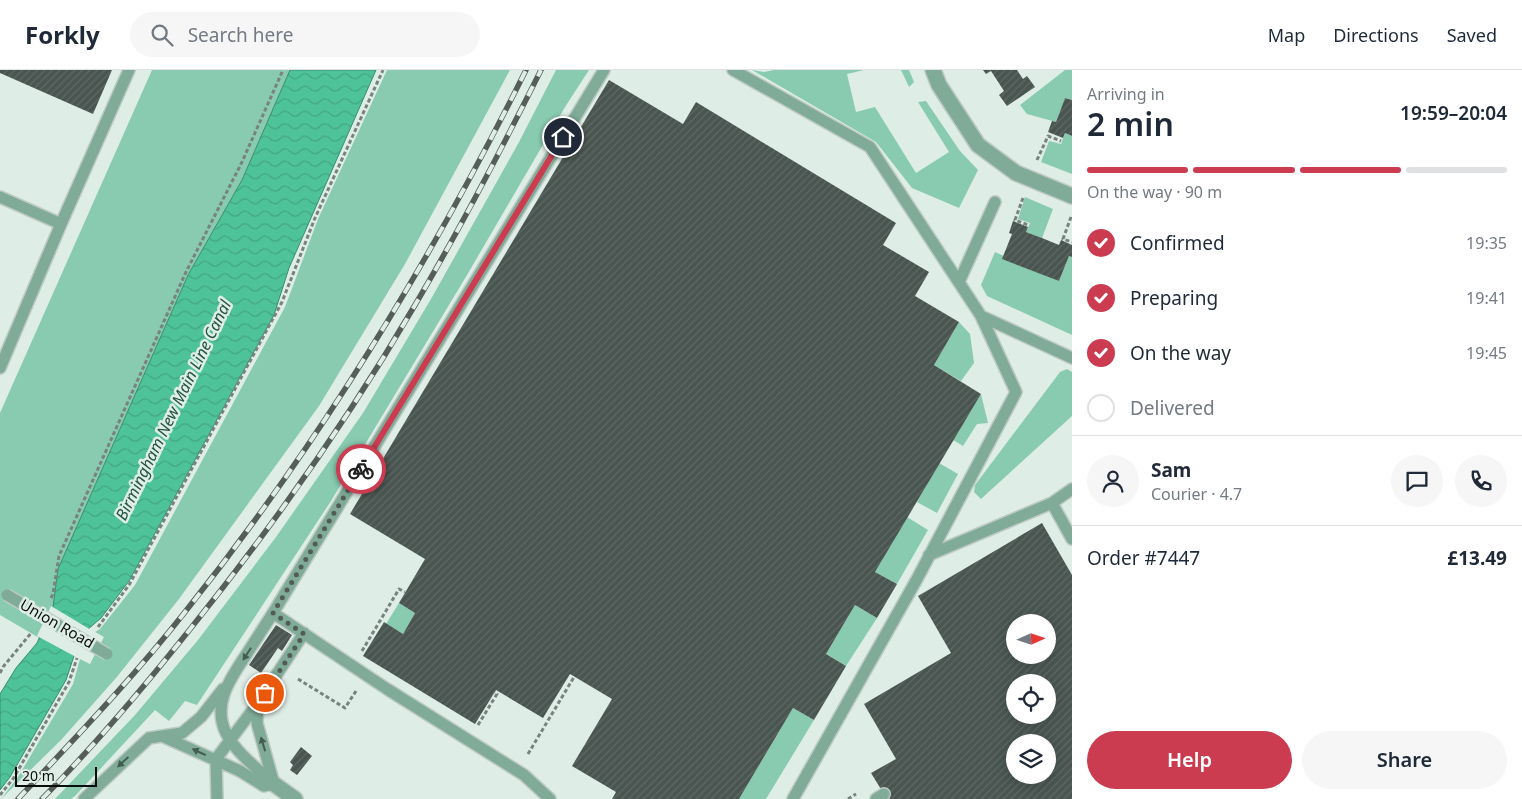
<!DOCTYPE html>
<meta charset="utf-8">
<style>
body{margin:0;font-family:"Noto Sans",sans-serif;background:#f6f6f7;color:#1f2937;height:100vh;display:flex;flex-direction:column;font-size:19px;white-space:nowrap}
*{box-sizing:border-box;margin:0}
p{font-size:16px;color:#747a83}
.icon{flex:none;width:28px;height:28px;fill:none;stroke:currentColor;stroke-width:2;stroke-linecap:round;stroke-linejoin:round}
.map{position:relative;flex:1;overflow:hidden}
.sheet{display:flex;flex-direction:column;background:#fff;width:450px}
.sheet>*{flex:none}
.needle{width:32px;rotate:87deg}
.buttons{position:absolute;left:1006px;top:544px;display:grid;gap:10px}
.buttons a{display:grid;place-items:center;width:50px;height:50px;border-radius:50%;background:#fff;box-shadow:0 2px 12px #0003;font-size:25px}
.scale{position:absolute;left:15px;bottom:12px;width:82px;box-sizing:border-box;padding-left:5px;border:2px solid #080c0a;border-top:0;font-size:14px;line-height:18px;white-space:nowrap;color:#080c0a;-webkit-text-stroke:4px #dfede7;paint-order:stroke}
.pin{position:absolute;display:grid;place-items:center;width:42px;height:42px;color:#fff;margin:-21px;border:2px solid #fff;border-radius:50%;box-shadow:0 1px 5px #0007}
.courier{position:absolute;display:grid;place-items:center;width:50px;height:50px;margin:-25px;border:4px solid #cc3c51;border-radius:50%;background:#fff;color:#222;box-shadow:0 1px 6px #0007}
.headline em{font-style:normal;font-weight:600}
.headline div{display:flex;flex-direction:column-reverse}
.headline{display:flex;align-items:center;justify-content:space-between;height:85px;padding:0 15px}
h1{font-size:32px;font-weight:600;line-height:38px}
.bar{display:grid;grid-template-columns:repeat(4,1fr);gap:8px 5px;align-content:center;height:60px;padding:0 15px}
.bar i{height:6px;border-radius:4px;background:#e0e1e3}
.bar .selected{background:#cc3c51}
.bar p{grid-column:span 4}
.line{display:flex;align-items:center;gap:12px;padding:0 15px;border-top:1px solid #e0e1e3}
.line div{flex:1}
.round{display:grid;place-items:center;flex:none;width:52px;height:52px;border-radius:26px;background:#f6f6f7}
ol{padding:0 15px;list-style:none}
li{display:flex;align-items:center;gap:15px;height:55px}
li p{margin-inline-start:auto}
li .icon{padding:5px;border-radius:50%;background:#cc3c51;color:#fff;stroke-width:4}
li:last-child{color:#747a83}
li i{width:28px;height:28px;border:2px solid #e0e1e3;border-radius:50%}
.action{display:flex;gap:10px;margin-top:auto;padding:10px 15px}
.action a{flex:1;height:58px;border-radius:30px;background:#cc3c51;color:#fff;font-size:20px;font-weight:600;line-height:58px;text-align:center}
.action a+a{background:#f6f6f7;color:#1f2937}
header{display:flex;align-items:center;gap:30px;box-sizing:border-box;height:70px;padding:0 25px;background:#fff;border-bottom:1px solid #e0e1e3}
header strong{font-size:24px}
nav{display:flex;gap:28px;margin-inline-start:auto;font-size:18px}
.search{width:350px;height:45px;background:#f6f6f7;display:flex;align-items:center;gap:12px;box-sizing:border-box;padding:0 18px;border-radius:28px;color:#747a83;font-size:19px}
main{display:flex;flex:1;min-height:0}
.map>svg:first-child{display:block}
.green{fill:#89cbb0}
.water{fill:url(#water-waves);stroke:#398c6f}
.pier{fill:#dfede7}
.building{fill:url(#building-hatch);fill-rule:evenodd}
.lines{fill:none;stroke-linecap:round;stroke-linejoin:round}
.service-casing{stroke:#bdc9c4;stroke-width:14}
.minor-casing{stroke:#bdc9c4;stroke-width:18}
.path{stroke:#78827e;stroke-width:3;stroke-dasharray:4 2.5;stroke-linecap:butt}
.service{stroke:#7fab98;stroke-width:11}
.minor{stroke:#7fab98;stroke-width:15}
.rail-casing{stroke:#565e5a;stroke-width:5.5}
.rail{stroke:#dfede7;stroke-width:4;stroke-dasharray:11;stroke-linecap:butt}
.service-bridge-casing{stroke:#bdc9c4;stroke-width:14;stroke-linecap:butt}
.service-bridge{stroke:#7fab98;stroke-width:11}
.oneway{fill:#445c51}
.done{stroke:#535b57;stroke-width:5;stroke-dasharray:0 9}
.route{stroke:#cc3c51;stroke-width:6}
.labels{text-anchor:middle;stroke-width:5;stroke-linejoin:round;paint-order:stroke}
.street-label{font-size:15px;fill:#080c0a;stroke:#dfede7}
.water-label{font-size:16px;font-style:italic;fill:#235341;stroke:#dfede7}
</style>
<header>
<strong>Forkly</strong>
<div class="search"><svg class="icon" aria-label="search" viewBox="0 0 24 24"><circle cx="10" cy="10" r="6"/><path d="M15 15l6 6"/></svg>Search here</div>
<nav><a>Map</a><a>Directions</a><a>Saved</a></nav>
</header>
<main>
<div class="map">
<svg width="1072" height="729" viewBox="0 0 1072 729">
<defs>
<pattern id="water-waves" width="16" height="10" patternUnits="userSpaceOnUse" patternTransform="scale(1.25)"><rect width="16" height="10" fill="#4ec39a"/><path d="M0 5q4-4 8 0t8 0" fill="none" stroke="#43a683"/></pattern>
<pattern id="building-hatch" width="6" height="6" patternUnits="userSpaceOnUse" patternTransform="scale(1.25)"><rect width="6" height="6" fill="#495550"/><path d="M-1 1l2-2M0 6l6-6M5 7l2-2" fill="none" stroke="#5f6864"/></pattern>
</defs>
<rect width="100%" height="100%" fill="#dfede7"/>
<path class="green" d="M152,0H290L242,110L188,205L58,499L55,538L41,569L0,545V343Z
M387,0H510L405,194L319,336L179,529L116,608L61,670L1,729L18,707L73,614L80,589L90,594L104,567L95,562L100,559L135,515L285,237L318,149Z
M556,0H589L565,37L467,205L331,431L197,635L185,631L169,651L155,640L76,725L71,729H55L135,645L198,570L276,467L363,343L431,229L518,74Z
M752,0L764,2L774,0H864L847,4L856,42L875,37L916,103L949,82L918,32L926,31L960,81L978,100L959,138L912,118L876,72Z
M901,0H909L914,12L909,17Z
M1065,0H1072V30L1065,28L1056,52L1027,44L1020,35Z
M1065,63L1072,66V104L1041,92L1049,71L1061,74Z
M1025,127L1053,139L1042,168L1026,162L1030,153L1018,149Z
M995,182L1059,211L1069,186L1072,187V265L987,226L981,215Z
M959,252L970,264L974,293L961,311L934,295Z
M1067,299L1072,302V346L981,429L974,422L975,415L1060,302Z
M981,324L988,353L977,354L963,376L953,370Z
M939,393L958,404L937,443L917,432Z
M907,447L928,460L897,514L875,502Z
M399,533L415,543L403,564L386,554Z
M855,535L877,548L846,596L826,584Z
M793,638L814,650L766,729H739Z"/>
<path class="water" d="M290,0H376L289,198L274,245L129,511L101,548L87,560L74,586L66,610L10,707L0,720V624L16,598L37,573L53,537L58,499L188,205L242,110Z"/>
<path class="pier" d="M51,536L91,560L76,587L37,566Z"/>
<path class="building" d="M0,0H112L93,44L0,3Z
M983,0H1017L1023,9L1027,6L1035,17L1007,36L999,25L1004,21L991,1L986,4Z
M609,10L683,54L696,32L896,153L883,175L929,202L915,226L959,252L934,295L981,324L875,502L897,514L877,548L855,535L826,584L846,596L814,650L793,638L739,729H612L616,722L572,696L612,629L570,604L543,648L496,620L475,654L363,586L384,552L403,564L415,543L399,533L425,489L350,444Z
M1065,28L1072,30V66L1065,63L1063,68L1048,62L1052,51L1056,52Z
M1013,151L1028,157L1026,162L1042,168L1059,175L1061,170L1072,175V187L1069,186L1059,211L1002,189L1012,164L1009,163Z
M1042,453L1072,505V729H887L871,703L896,689L864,634L951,583L918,526ZM1015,552H1048V585H1015ZM1015,612H1048V645H1015ZM1015,672H1048V705H1015Z
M276,555L292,565L282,581L278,578L261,603L249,595Z
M301,677L312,686L297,705L290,700L293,695L290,692Z"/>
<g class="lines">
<defs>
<path id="service" d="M733,0L870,77L981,246L1072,288
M0,127L61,154
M959,212L995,132
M0,298L61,154L129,0
M1052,433L1072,469
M929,485L1052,433L1072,419
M273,543C264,557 255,571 246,585C230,609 212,634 226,663C236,683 258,699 274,714
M258,633L257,653L274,714
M164,667L240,701L264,716L274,714
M84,729L149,668L182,663L201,647L223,619
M217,729L216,689L258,633L304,563
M550,729L524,705L387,619L273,543L604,0
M793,729L917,509L1016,322L981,246
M876,729L884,724"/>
<path id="minor" d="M933,0L939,15L978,75L1016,103L1072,126
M274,714L295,729"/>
</defs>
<use href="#service" class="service-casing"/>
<use href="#minor" class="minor-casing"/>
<path class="path" d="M1037,90L1048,66L1061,71
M1023,128L1015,150L1028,155
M1071,147L1063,169L1072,172
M51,528L53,524L59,486L186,202L242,92L283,0
M98,557L129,515L282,232L315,148L383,0
M362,581L399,519L405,522
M0,603L3,597L32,562
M298,609L345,638L356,621
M478,655L497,624L494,622
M528,684L574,607
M0,725L13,709L69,612L77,588
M848,729L856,724"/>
<use href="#service" class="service"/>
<use href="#minor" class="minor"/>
<defs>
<path id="rail" d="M18,729C75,668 133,608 185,542C318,375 431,191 526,0
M42,729C95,675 144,617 191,558C273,456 349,348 415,235C460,159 501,80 541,0"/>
</defs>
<use href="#rail" class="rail-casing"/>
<use href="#rail" class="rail"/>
<defs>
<path id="service-bridge" d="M7,525L107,584"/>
</defs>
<use href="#service-bridge" class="service-bridge-casing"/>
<use href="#service-bridge" class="service-bridge"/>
</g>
<defs><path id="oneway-solid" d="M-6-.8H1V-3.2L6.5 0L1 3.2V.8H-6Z" transform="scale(1.25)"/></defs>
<g class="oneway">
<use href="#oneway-solid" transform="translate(247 584) rotate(123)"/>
<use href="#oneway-solid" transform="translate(263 674) rotate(-107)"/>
<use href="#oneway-solid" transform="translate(199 682) rotate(-155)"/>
<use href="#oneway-solid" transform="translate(123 692) rotate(137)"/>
</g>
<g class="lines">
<path class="done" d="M265,623L304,564L273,543L361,399"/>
<path class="route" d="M361,399L563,67"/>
</g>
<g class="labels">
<g class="street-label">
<text transform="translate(57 554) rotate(30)" y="5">Union Road</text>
</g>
<g class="water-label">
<text transform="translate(173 340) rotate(-64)" y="6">Birmingham New Main Line Canal</text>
</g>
</g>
</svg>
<div class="buttons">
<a><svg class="needle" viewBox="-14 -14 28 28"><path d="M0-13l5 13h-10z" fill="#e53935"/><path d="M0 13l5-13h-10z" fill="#747a83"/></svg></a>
<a><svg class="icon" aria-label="locate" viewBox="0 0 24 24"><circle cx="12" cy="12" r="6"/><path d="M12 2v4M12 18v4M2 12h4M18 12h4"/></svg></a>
<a><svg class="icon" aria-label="layers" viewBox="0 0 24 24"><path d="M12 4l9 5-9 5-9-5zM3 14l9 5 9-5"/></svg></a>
</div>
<div class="scale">20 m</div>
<div class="pin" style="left:265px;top:623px;background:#ea580c"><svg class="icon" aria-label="bag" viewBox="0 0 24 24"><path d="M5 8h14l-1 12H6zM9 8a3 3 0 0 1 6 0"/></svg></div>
<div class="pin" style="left:563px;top:67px;background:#1f2937"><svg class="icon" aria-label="home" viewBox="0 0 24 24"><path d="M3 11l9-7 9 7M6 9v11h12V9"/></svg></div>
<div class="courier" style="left:361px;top:399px"><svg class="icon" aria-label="bike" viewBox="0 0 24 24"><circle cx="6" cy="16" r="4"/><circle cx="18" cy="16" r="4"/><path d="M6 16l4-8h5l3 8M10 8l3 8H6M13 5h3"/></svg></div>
</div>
<section class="sheet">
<div class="headline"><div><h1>2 min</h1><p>Arriving in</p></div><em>19:59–20:04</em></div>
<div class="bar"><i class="selected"></i><i class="selected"></i><i class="selected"></i><i></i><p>On the way · 90 m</p></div>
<ol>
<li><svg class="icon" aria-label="check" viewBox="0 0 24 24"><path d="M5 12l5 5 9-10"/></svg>Confirmed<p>19:35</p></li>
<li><svg class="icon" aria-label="check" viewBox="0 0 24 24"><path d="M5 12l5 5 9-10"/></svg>Preparing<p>19:41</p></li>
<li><svg class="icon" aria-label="check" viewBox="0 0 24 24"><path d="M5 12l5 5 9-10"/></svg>On the way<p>19:45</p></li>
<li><i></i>Delivered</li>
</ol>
<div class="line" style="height:90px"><a class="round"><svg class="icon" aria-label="person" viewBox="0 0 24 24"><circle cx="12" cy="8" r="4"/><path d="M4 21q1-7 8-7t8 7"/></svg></a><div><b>Sam</b><p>Courier · 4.7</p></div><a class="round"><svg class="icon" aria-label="chat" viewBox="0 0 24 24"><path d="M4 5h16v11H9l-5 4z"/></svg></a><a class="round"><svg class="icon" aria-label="phone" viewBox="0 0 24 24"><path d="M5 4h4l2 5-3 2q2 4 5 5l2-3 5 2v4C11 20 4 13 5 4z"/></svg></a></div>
<div class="line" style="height:65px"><div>Order #7447</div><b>£13.49</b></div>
<div class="action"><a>Help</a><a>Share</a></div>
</section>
</main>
